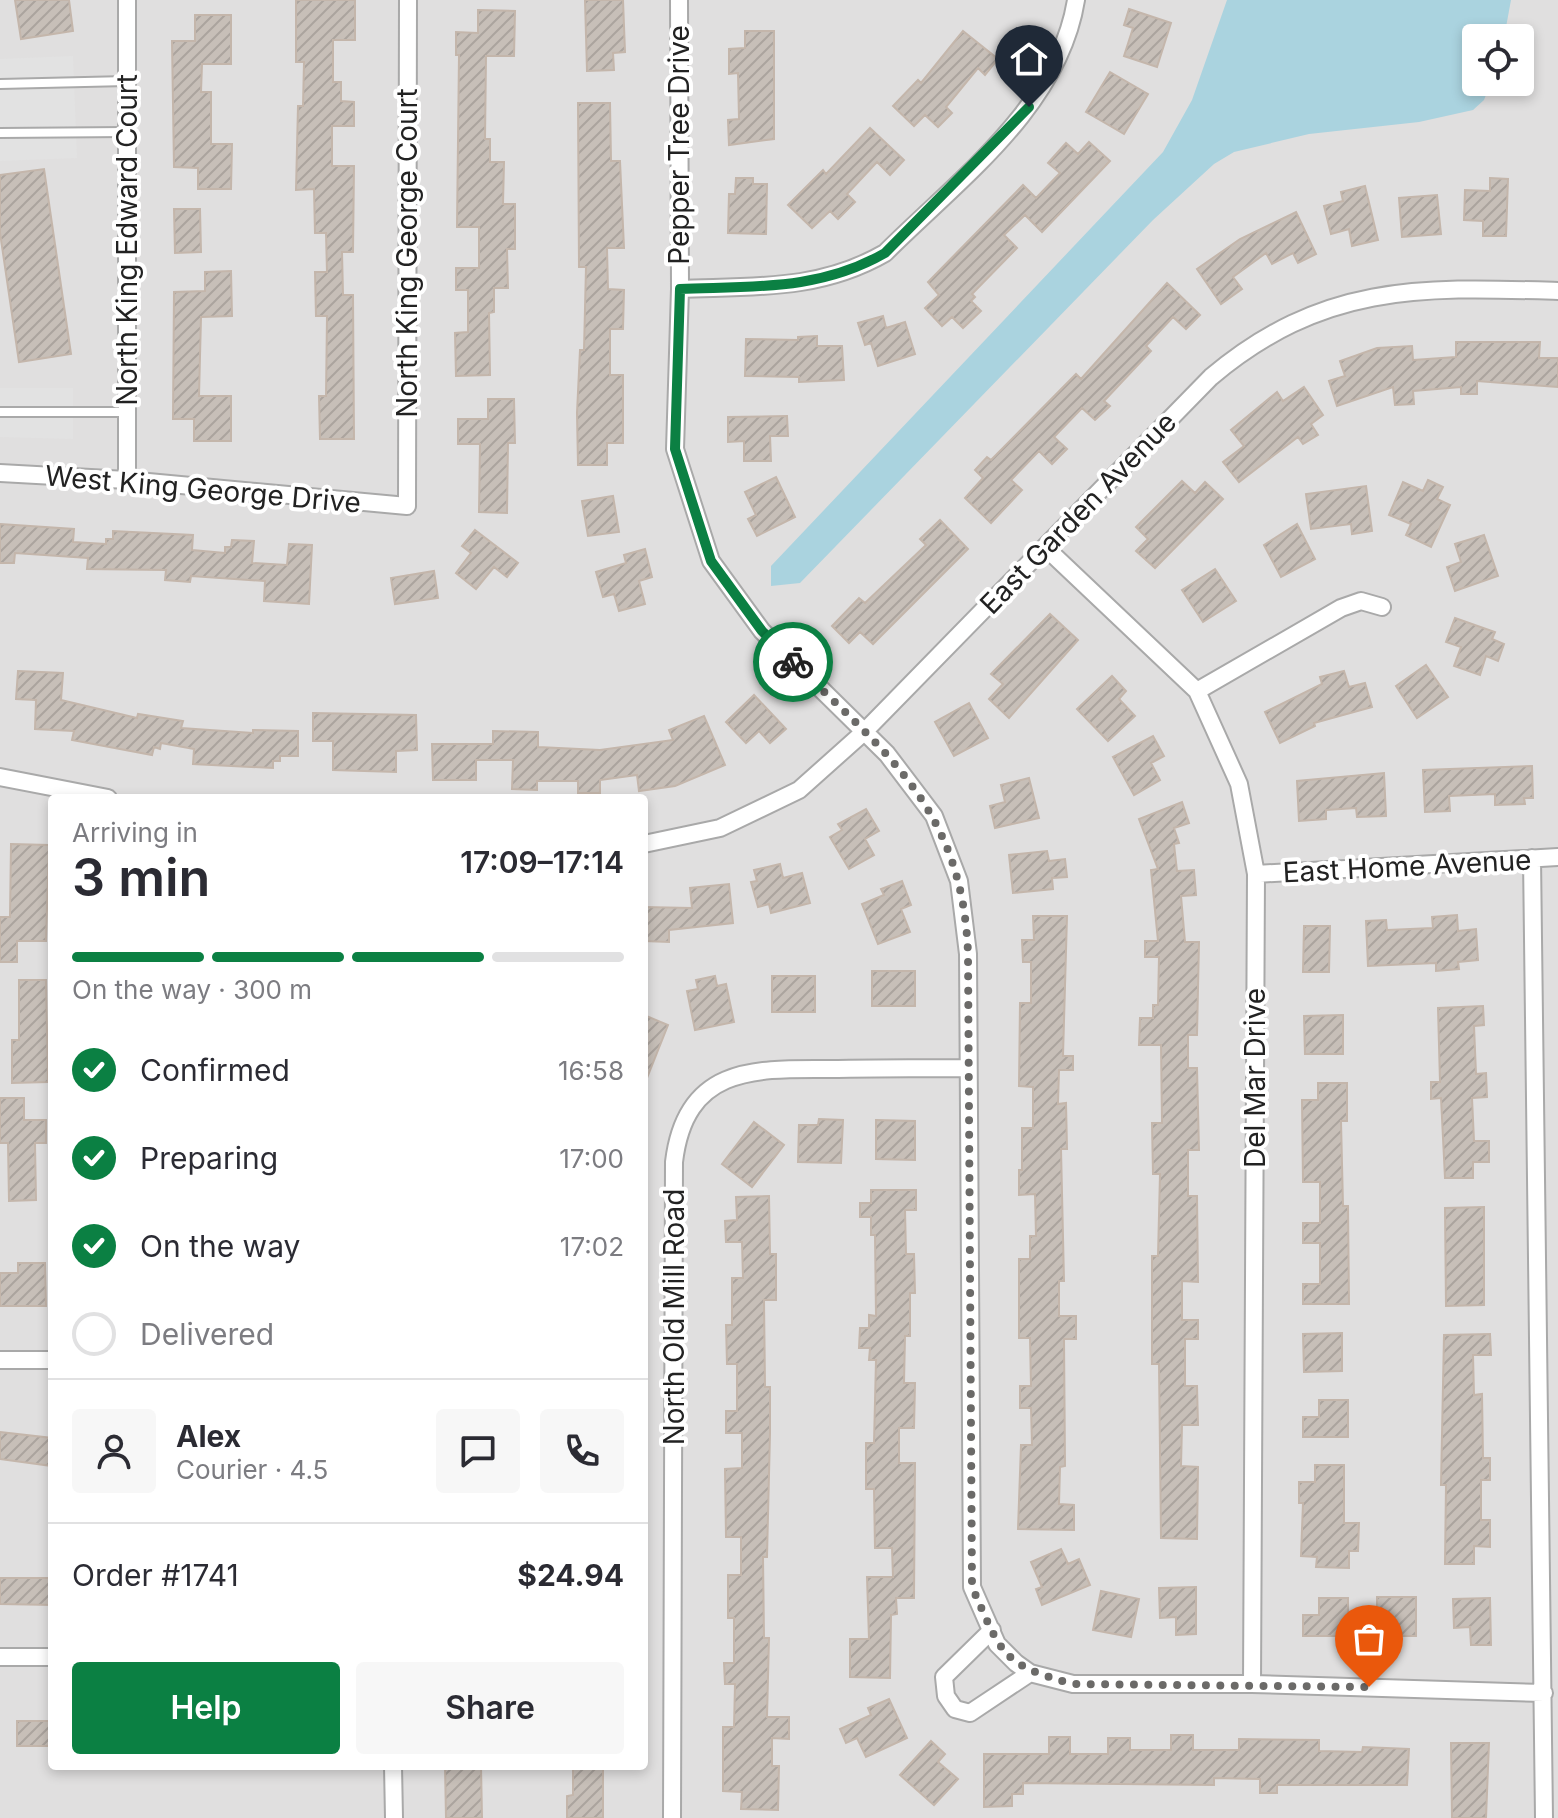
<!DOCTYPE html>
<meta charset="utf-8">
<style>
body{margin:0;font-family:Inter,sans-serif;background:#f7f7f7;color:#2b2b33;height:100vh;display:flex;flex-direction:column;font-size:30px;white-space:nowrap}
*{box-sizing:border-box;margin:0}
p{font-size:26px;color:#7c7c81}
.icon{flex:none;width:44px;height:44px;fill:none;stroke:currentColor;stroke-width:2;stroke-linecap:round;stroke-linejoin:round}
.map{position:relative;flex:1;overflow:hidden}
.side{position:absolute;left:48px;top:794px;width:600px;height:976px;display:flex;flex-direction:column;background:#fff;border-radius:8px;box-shadow:0 4px 12px #0003}
.side>*{flex:none}
.fabs{position:absolute;left:1462px;top:24px;display:grid;gap:16px}
.fabs a{display:grid;place-items:center;width:72px;height:72px;border-radius:8px;background:#fff;box-shadow:0 4px 12px #0003;font-size:40px}
.pin{position:absolute;display:grid;place-items:center;width:68px;height:68px;color:#fff;margin:-82px -34px;border-radius:50% 50% 50% 0;rotate:-45deg;box-shadow:0 0 8px #0007}
.pin .icon{rotate:45deg}
.courier{position:absolute;display:grid;place-items:center;width:80px;height:80px;margin:-40px;border:6px solid #0b8043;border-radius:50%;background:#fff;color:#222;box-shadow:0 2px 10px #0007}
.overview em{font-style:normal;font-weight:600}
.overview div{display:flex;flex-direction:column-reverse}
.overview{display:flex;align-items:center;justify-content:space-between;height:136px;padding:0 24px}
h1{font-size:52px;font-weight:600;line-height:60px}
.bar{display:grid;grid-template-columns:repeat(4,1fr);gap:12px 8px;align-content:center;height:96px;padding:0 24px}
.bar i{height:10px;border-radius:6px;background:#e1e1e2}
.bar .active{background:#0b8043}
.bar p{grid-column:span 4}
.line{display:flex;align-items:center;gap:20px;padding:0 24px;border-top:2px solid #e1e1e2}
.line div{flex:1}
.round{display:grid;place-items:center;flex:none;width:84px;height:84px;border-radius:8px;background:#f7f7f7}
ol{padding:0 24px;list-style:none}
li{display:flex;align-items:center;gap:24px;height:88px}
li p{margin-inline-start:auto}
li .icon{padding:8px;border-radius:50%;background:#0b8043;color:#fff;stroke-width:4}
li:last-child{color:#7c7c81}
li i{width:44px;height:44px;border:4px solid #e1e1e2;border-radius:50%}
.action{display:flex;gap:16px;margin-top:auto;padding:16px 24px}
.action a{flex:1;height:92px;border-radius:8px;background:#0b8043;color:#fff;font-size:32px;font-weight:600;line-height:92px;text-align:center}
.action a+a{background:#f7f7f7;color:#2b2b33}
.map>svg:first-child{display:block}
.residential{fill:#e0dfdf;fill-rule:evenodd}
.parking{fill:#e2e2e2}
.water{fill:#aad3df}
.building{fill:url(#building-hatch);stroke:#c4b6ab;stroke-width:2}
.lines{fill:none;stroke-linecap:round;stroke-linejoin:round}
.service-casing{stroke:#a9a9a9;stroke-width:12}
.minor-casing{stroke:#a9a9a9;stroke-width:20}
.service{stroke:#fff;stroke-width:8}
.minor{stroke:#fff;stroke-width:16}
.done{stroke:#6b6a68;stroke-width:8;stroke-dasharray:0 14.4}
.route{stroke:#0b8043;stroke-width:10}
.labels{text-anchor:middle;stroke-width:8;stroke-linejoin:round;paint-order:stroke}
.street-label{font-size:28px;fill:#222;stroke:#fff}
</style>
<div class="map">
<svg width="1558" height="1818" viewBox="0 0 1558 1818">
<defs>
<pattern id="building-hatch" width="6" height="6" patternUnits="userSpaceOnUse" patternTransform="scale(2)"><rect width="6" height="6" fill="#c7bfb8"/><path d="M-1 1l2-2M0 6l6-6M5 7l2-2" fill="none" stroke="#aba49e"/></pattern>
</defs>
<rect width="100%" height="100%" fill="#f2efe9"/>
<path class="residential" d="M0,0H1558V1818H0ZM1476,38H1520V82H1476ZM52,798H644V1766H52Z"/>
<path class="parking" d="M73,56L77,158L0,161V59Z
M0,388H73V439L0,437Z"/>
<path class="water" d="M1227,0H1511L1504,38H1476V82H1491L1484,100L1473,110L1419,122L1309,134L1234,152L1214,164L1153,220L800,583L771,586V566L1163,152L1192,100Z"/>
<path class="building" d="M15,0H69L73,31L21,39Z
M296,0H355V40H333V82H341V101L354,102V126H332V166H354L353,252H342L343,295H353L354,439H320L319,396H326L327,316H316L315,272H327L326,233H315L314,189L296,190L298,106H303L304,62H296Z
M585,0H623L625,52L613,53L614,70L587,71Z
M1129,9L1171,23L1157,67L1124,56L1133,28L1124,25Z
M478,10L515,11L514,56H486L485,139H490V162H504L503,204H515V249H507L508,288H494V312L489,313L490,375L456,376L455,333L468,332V290H456V268H479V227H457L459,55H456V32L478,33Z
M195,15H231V64H202L201,92H211V144H232L231,189H198V168L174,167L172,41H195Z
M745,31H774V139L729,145L728,120L739,119L738,73L729,74V49L745,48Z
M963,31L998,59L985,75L978,68L946,107L952,113L938,127L925,115L914,126L893,106L918,80L921,83Z
M1110,72L1148,94L1124,134L1086,112Z
M578,103H610L611,161H620L624,248H607L608,289L624,290L623,329H610V375H623V443H607V465H578L577,413L580,350H584L586,267H579Z
M870,128L904,160L890,175L877,162L847,194L855,202L838,219L830,211L812,228L788,205L823,170L826,174Z
M1089,142L1110,161L1042,232L1025,215L1004,235L1017,248L972,294L975,297L971,301L981,311L963,328L952,317L942,326L925,308L939,295L928,282L1023,185L1036,198L1060,173L1048,163L1066,143L1078,154Z
M44,169L71,354L19,362L0,233V175Z
M736,178H753V184H767L766,234L728,233L729,194H735Z
M1490,178L1508,179L1506,236H1483V221L1464,220L1465,190L1490,191Z
M1365,186L1378,240L1352,246L1349,229L1331,234L1324,206L1343,201L1341,192Z
M1437,195L1441,234L1402,237L1399,198Z
M174,209H200L201,252L175,253Z
M1296,212L1316,254L1298,263L1293,253L1272,264L1266,253L1233,277L1242,289L1221,304L1197,269L1240,239Z
M231,271L232,316L201,317L199,396H231V441H194V419H173L174,292L205,291V272Z
M1167,283L1200,315L1186,329L1173,317L1146,346L1151,351L1104,401L1110,406L1095,420L1082,408L1054,437L1067,449L1052,464L1039,451L1011,480L1022,490L991,523L965,498L983,478L975,470L987,457L991,460L1076,374L1081,379Z
M883,316L886,328L905,322L915,354L878,366L871,343L865,345L858,323Z
M817,336V346H842L844,380L799,382V377L745,376L746,339L798,340V337Z
M1456,342H1540L1539,358H1558V387L1477,381V394H1461V387L1413,391L1414,404L1395,405L1393,387L1337,406L1329,381L1345,376L1340,361L1377,348L1412,346L1413,360L1456,357Z
M1304,387L1323,415L1311,424L1318,435L1303,444L1298,437L1239,482L1223,462L1244,446L1231,430L1277,392L1283,401Z
M488,399H514L515,443H508L507,513L479,512L480,444H458V419H488Z
M787,416L788,436H770L771,461H744V441L728,442V417Z
M776,477L795,517L757,536L748,519L756,515L745,492Z
M1428,480L1443,487L1437,499L1450,505L1431,547L1406,535L1411,524L1389,515L1403,482L1423,491Z
M1182,481L1195,493L1205,482L1223,499L1155,568L1136,551L1148,539L1136,527Z
M1366,486L1372,531L1352,534L1351,524L1311,529L1306,494Z
M613,496L619,532L588,536L582,501Z
M940,520L968,549L873,644L860,632L849,643L832,626L859,598L865,603L926,545L920,539Z
M0,524L74,529L73,542L106,544V539H113V531L193,535L192,550L225,553V547H231L232,540L254,541L252,563L287,565L289,544L312,545L309,604L264,601L265,581L191,576L190,582L165,580L166,570L87,569L88,558L15,553L14,563H0Z
M1297,524L1315,559L1281,577L1264,545Z
M475,530L518,563L507,577L494,567L476,589L456,573L471,553L462,546Z
M1484,535L1498,576L1455,591L1447,567L1461,562L1455,544Z
M645,549L652,577L639,581L645,604L619,611L614,594L603,597L596,572L626,563L624,555Z
M1215,569L1236,601L1203,622L1182,590Z
M434,571L438,598L395,604L391,578Z
M1050,614L1078,640L1009,718L989,699L1003,684L991,674Z
M1455,618L1495,632L1492,639L1504,644L1498,661L1486,656L1480,675L1454,666L1461,647L1446,642Z
M1426,665L1448,697L1417,718L1396,686Z
M18,671L63,673L61,700L137,718L138,714L183,721L181,728L253,733V730L298,731V756H280V761H273V768L193,764L194,749L161,743L160,749L154,747L152,755L72,740L74,731L35,729L36,700L16,699Z
M1344,671L1349,687L1365,683L1372,707L1314,723L1315,726L1280,743L1265,712L1322,684L1320,677Z
M1112,676L1126,691L1119,699L1135,716L1108,741L1077,709Z
M754,695L786,729L770,743L759,731L746,743L726,722Z
M969,703L988,738L954,756L935,722Z
M313,713L416,715L417,750L396,751V772L333,770V741H313Z
M704,716L725,765L675,786L639,791L637,775L600,780V793H578V781H537V790L512,789L513,760H476V780H433L432,744H493V731L538,732V747L600,750L673,740L669,730Z
M1153,736L1164,756L1151,763L1160,780L1134,795L1113,757Z
M1532,766L1533,798H1524L1525,804L1495,805V794L1449,796L1450,811L1425,812L1423,770Z
M1384,773L1386,816L1357,817L1356,808L1326,810V819L1299,821L1297,781Z
M1029,778L1039,818L995,828L990,806L1005,802L1001,785Z
M1182,802L1189,823L1174,828L1179,843L1174,844L1177,871L1194,870L1196,895L1181,896L1185,942H1199L1197,1035H1188V1068H1197L1199,1150H1188V1196H1197L1198,1282L1182,1281V1320H1198V1339H1185V1386H1197L1198,1425H1182L1181,1466L1198,1467L1197,1539L1161,1538L1159,1364H1152V1256H1158L1160,1174H1153L1152,1123H1162L1161,1045H1139L1140,1018H1153V1005H1158L1159,957H1145V941H1158L1151,870L1158,869L1139,819Z
M866,809L879,831L865,839L874,855L849,869L830,837L842,830L838,824Z
M11,844L49,845L46,941H17V962H0V917H10Z
M1047,851L1049,861L1065,859L1067,877L1052,878L1053,889L1013,893L1009,855Z
M780,864L783,878L802,873L810,903L771,913L769,904L758,907L751,882L757,881L754,870Z
M902,881L911,905L901,909L910,932L878,944L862,904L884,895L881,889Z
M729,884L733,923L669,930V942L644,941V907L692,908L690,888Z
M1457,915L1458,931L1476,929L1478,960L1458,962L1459,969L1436,971V963L1368,966L1366,921L1386,920L1387,930L1433,928L1432,917Z
M1033,916H1067L1063,1056H1073V1070H1059L1058,1104L1066,1103L1067,1149H1061L1064,1281H1059V1316H1076V1339H1064L1065,1466L1060,1467L1059,1504L1074,1505V1530L1018,1529L1021,1445H1032L1031,1408H1020V1386H1031L1030,1338H1019V1259H1030V1236H1036L1035,1194L1019,1195V1170H1022V1128H1033V1087L1019,1086L1020,1003H1031V962H1023L1022,940H1034Z
M1304,926H1330L1329,972H1303Z
M872,971H915V1006H872Z
M715,976L717,986L726,984L734,1022L695,1030L687,991L698,989L696,980Z
M772,976H815V1012H772Z
M19,980H46L48,1082L12,1083V1040H19Z
M1483,1006L1484,1025L1474,1026L1476,1074L1486,1073L1487,1097L1472,1098L1474,1141H1489V1162H1473V1178H1445L1441,1098L1431,1099V1082H1440L1438,1008Z
M644,1015L668,1025L645,1083H644Z
M1343,1015V1054H1305L1304,1016Z
M1318,1083H1347V1121H1341L1343,1206H1348L1349,1304H1303V1284H1320V1243H1303V1223H1320V1182H1303L1302,1100H1318Z
M0,1098H24V1120H46V1143H35L36,1200L9,1201L8,1143H0Z
M819,1119L843,1120L841,1163L798,1162L799,1125H818Z
M876,1120L915,1121V1160L876,1159Z
M754,1122L784,1145L752,1187L722,1164Z
M871,1190H916V1210H905L906,1254H914L915,1293H910V1336H905L904,1383H915L914,1428H899V1463H915L914,1598H896L897,1614L891,1615L890,1678L850,1677V1639H869L867,1577H893L892,1548H875L874,1489H866V1443H874L876,1360H869L870,1348H859L860,1328H869V1315L876,1316L875,1235H871V1217H860V1203H871Z
M769,1196L770,1254H776V1300H764L765,1387H770V1433L767,1557H763L764,1638H769L767,1717H789V1739L772,1738V1766H779L778,1810L741,1809L742,1792L723,1791V1727H734L735,1684H725L724,1663H734V1618H728V1575H741V1537H726L725,1469L742,1468V1433H726V1411H737V1364H727L726,1325H732V1278H743L742,1242H726L725,1221L737,1220L736,1197Z
M1484,1207V1305L1446,1306L1445,1208Z
M18,1263H45L46,1306H0V1273H18Z
M1342,1333V1371L1304,1372L1303,1334Z
M1490,1334L1491,1355H1473L1474,1395L1482,1394L1483,1458H1490V1480H1481V1520H1490V1547L1474,1546V1564H1445L1446,1485H1441L1444,1335Z
M1319,1400H1348V1437H1303V1417H1319Z
M0,1432L52,1438V1466L0,1459Z
M1315,1465H1344V1523H1359L1358,1551H1349V1568L1316,1567L1317,1557L1301,1556L1303,1503H1299V1482H1315Z
M1061,1549L1068,1564L1079,1559L1090,1585L1042,1605L1036,1589L1042,1587L1031,1562Z
M0,1578H52V1605L0,1604Z
M1196,1587V1634L1176,1635V1617L1160,1618L1159,1588Z
M1101,1591L1139,1599L1131,1637L1093,1630Z
M1377,1597H1416V1636H1377Z
M1319,1598H1348V1636H1303V1615H1319Z
M1490,1598L1491,1645H1471L1470,1627L1454,1628L1453,1599Z
M889,1699L907,1738L866,1757L857,1738L846,1743L840,1729L871,1715L868,1708Z
M17,1721H52V1746H17Z
M1171,1735H1193V1750H1239V1739L1319,1740V1751L1362,1752L1363,1747L1409,1749L1407,1785H1277V1793H1260V1779L1214,1778V1785L1023,1783V1794H1012V1806L984,1807V1754H1049V1737H1070V1754H1108V1738H1130V1750H1171Z
M931,1741L945,1754L938,1762L958,1779L934,1805L900,1775Z
M1451,1743H1489L1486,1818H1452Z
M445,1766H481L482,1818H446Z
M573,1766H603V1818H567V1796L573,1795Z"/>
<g class="lines">
<defs>
<path id="service" d="M0,84L127,81
M0,133L127,132
M0,412H127"/>
<path id="minor" d="M679,0L680,289L675,449L711,561L762,631L887,754L934,816L959,881L968,954L972,1587L997,1644L1016,1663L1030,1673L1073,1684H1252L1544,1693
M680,289C753,286 819,291 885,253C958,180 1059,107 1076,0
M0,473L127,480L407,506L408,0
M127,480V0
M1046,548L1197,691L1239,784L1256,874L1252,1684
M1197,691L1341,608L1361,601L1382,607
M0,777L108,798
M644,844L720,828L799,790L864,732L1211,377C1323,283 1420,287 1558,291
M1532,858L1544,1818
M1256,874L1558,857
M0,1360H52
M992,1630L944,1677L946,1696L955,1709L970,1713L1030,1673
M0,1657H52
M393,1766L394,1818
M672,1818L674,1162C686,1062 760,1069 838,1069C881,1068 924,1068 967,1068"/>
</defs>
<use href="#service" class="service-casing"/>
<use href="#minor" class="minor-casing"/>
<use href="#service" class="service"/>
<use href="#minor" class="minor"/>
</g>
<g class="lines">
<path class="done" d="M793,662C888,754 963,811 968,954L972,1587C1002,1653 999,1664 1073,1684L1369,1687"/>
<path class="route" d="M793,662L762,631L711,561L675,449L680,289C753,286 819,291 885,253L1029,107"/>
</g>
<g class="labels">
<g class="street-label">
<text transform="translate(679 145) rotate(-90)" y="10">Pepper Tree Drive</text>
<text transform="translate(127 240) rotate(-90)" y="10">North King Edward Court</text>
<text transform="translate(407 253) rotate(-90)" y="10">North King George Court</text>
<text transform="translate(203 489) rotate(5)" y="10">West King George Drive</text>
<text transform="translate(1078 513) rotate(-46)" y="10">East Garden Avenue</text>
<text transform="translate(1407 866) rotate(-3)" y="10">East Home Avenue</text>
<text transform="translate(1255 1078) rotate(-90)" y="10">Del Mar Drive</text>
<text transform="translate(674 1317) rotate(-90)" y="10">North Old Mill Road</text>
</g>
</g>
</svg>
<div class="fabs">
<a><svg class="icon" aria-label="locate" viewBox="0 0 24 24"><circle cx="12" cy="12" r="6"/><path d="M12 2v4M12 18v4M2 12h4M18 12h4"/></svg></a>
</div>
<div class="pin" style="left:1369px;top:1687px;background:#ea580c"><svg class="icon" aria-label="bag" viewBox="0 0 24 24"><path d="M5 8h14l-1 12H6zM9 8a3 3 0 0 1 6 0"/></svg></div>
<div class="pin" style="left:1029px;top:107px;background:#1f2937"><svg class="icon" aria-label="home" viewBox="0 0 24 24"><path d="M3 11l9-7 9 7M6 9v11h12V9"/></svg></div>
<div class="courier" style="left:793px;top:662px"><svg class="icon" aria-label="bike" viewBox="0 0 24 24"><circle cx="6" cy="16" r="4"/><circle cx="18" cy="16" r="4"/><path d="M6 16l4-8h5l3 8M10 8l3 8H6M13 5h3"/></svg></div>
<section class="side">
<div class="overview"><div><h1>3 min</h1><p>Arriving in</p></div><em>17:09–17:14</em></div>
<div class="bar"><i class="active"></i><i class="active"></i><i class="active"></i><i></i><p>On the way · 300 m</p></div>
<ol>
<li><svg class="icon" aria-label="check" viewBox="0 0 24 24"><path d="M5 12l5 5 9-10"/></svg>Confirmed<p>16:58</p></li>
<li><svg class="icon" aria-label="check" viewBox="0 0 24 24"><path d="M5 12l5 5 9-10"/></svg>Preparing<p>17:00</p></li>
<li><svg class="icon" aria-label="check" viewBox="0 0 24 24"><path d="M5 12l5 5 9-10"/></svg>On the way<p>17:02</p></li>
<li><i></i>Delivered</li>
</ol>
<div class="line" style="height:144px"><a class="round"><svg class="icon" aria-label="person" viewBox="0 0 24 24"><circle cx="12" cy="8" r="4"/><path d="M4 21q1-7 8-7t8 7"/></svg></a><div><b>Alex</b><p>Courier · 4.5</p></div><a class="round"><svg class="icon" aria-label="chat" viewBox="0 0 24 24"><path d="M4 5h16v11H9l-5 4z"/></svg></a><a class="round"><svg class="icon" aria-label="phone" viewBox="0 0 24 24"><path d="M5 4h4l2 5-3 2q2 4 5 5l2-3 5 2v4C11 20 4 13 5 4z"/></svg></a></div>
<div class="line" style="height:104px"><div>Order #1741</div><b>$24.94</b></div>
<div class="action"><a>Help</a><a>Share</a></div>
</section>
</div>
